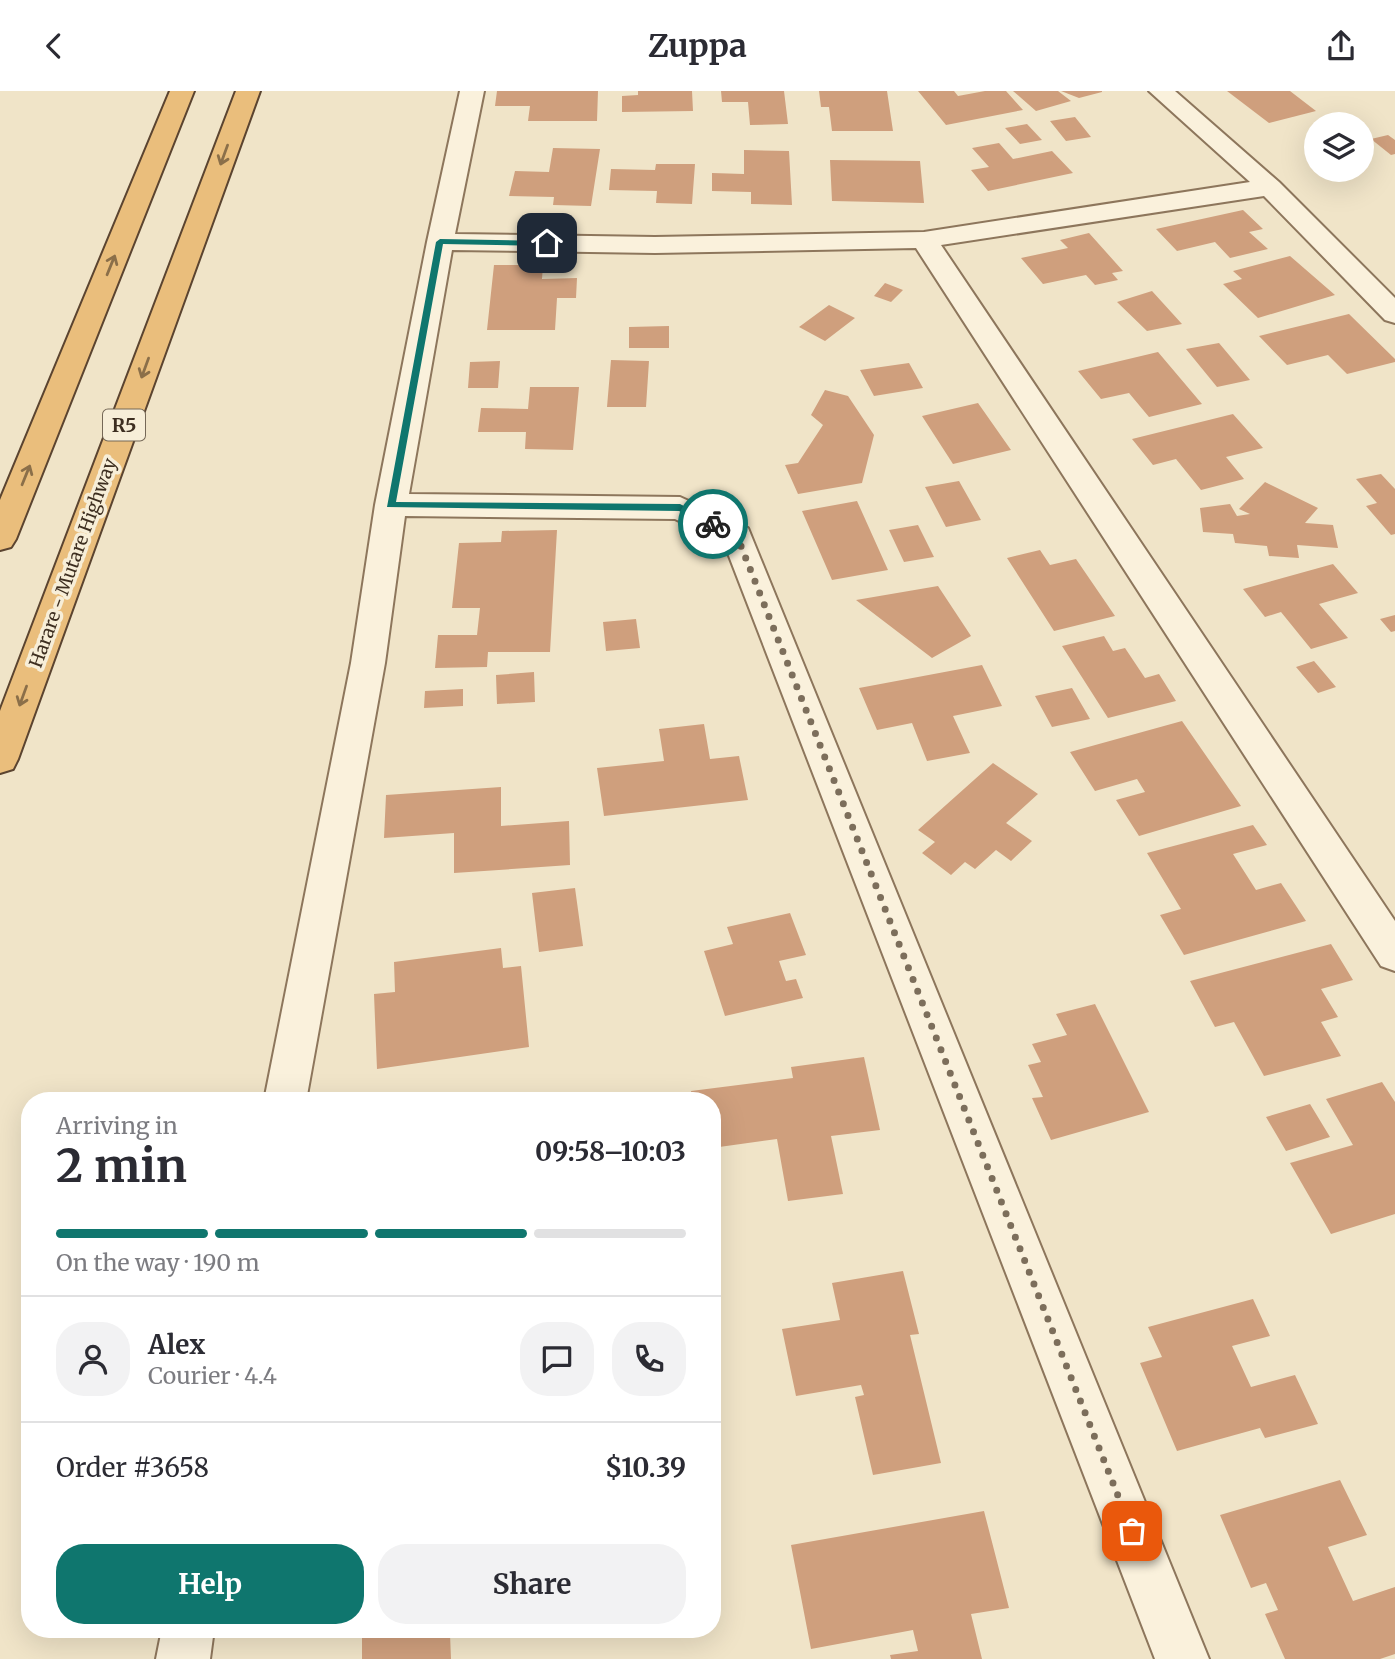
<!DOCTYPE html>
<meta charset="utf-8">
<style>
body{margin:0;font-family:Merriweather,serif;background:#f2f2f3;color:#2b2b33;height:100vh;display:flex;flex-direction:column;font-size:26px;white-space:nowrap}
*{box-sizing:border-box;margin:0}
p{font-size:23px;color:#7c7c81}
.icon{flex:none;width:38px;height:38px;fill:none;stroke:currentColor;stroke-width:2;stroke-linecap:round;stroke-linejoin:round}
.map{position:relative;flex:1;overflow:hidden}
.details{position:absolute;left:21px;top:1001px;width:700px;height:546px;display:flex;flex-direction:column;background:#fff;border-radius:28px;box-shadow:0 7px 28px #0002}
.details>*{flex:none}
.tools{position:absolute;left:1304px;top:21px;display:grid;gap:14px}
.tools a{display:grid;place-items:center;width:70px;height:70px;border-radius:50%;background:#fff;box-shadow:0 7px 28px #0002;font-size:35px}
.pin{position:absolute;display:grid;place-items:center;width:60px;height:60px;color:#fff;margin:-30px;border-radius:14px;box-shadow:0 4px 10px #0006}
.courier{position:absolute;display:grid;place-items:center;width:70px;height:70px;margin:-35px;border:5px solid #0f766e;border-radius:50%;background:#fff;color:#222;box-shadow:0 2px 9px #0007}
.overview em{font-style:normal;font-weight:700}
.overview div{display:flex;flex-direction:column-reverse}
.overview{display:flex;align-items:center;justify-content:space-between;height:119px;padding:0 35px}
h1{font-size:46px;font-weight:700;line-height:52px}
.bar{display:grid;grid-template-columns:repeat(4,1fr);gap:10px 7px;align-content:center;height:84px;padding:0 35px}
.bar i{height:9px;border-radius:5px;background:#e1e1e2}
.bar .on{background:#0f766e}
.bar p{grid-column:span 4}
.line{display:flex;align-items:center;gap:18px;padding:0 35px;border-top:2px solid #e1e1e2}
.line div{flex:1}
.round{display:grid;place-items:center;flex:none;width:74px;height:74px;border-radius:28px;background:#f2f2f3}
.primary-button{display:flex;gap:14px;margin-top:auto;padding:14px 35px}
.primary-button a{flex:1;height:80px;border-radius:28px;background:#0f766e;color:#fff;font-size:28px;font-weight:700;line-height:80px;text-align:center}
.primary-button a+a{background:#f2f2f3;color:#2b2b33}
header{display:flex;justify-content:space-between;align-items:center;height:91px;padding:0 35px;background:#fff;font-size:32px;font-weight:700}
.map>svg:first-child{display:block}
.building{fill:#cf9f7d}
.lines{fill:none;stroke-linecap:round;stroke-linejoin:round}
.minor-casing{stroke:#8d765c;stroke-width:4}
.trunk-casing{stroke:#5b4430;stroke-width:4}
.minor{fill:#faf1dc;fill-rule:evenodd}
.trunk{fill:#eabe7c;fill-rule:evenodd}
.oneway{stroke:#8b6f49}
.route{fill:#0f766e}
.done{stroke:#7c6e5b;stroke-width:7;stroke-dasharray:0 12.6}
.labels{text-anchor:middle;stroke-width:7;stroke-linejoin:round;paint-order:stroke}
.far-street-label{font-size:18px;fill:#3d2e20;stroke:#f7eed8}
.shield{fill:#f7eed8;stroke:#756857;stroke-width:2}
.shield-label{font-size:19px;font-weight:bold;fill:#3d2e20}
</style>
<header><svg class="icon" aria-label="back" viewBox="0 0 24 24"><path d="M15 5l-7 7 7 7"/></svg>Zuppa<svg class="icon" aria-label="share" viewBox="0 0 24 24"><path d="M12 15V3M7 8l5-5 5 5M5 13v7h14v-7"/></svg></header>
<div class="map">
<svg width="1395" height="1568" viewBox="0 0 1395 1568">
<rect width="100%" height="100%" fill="#f0e4c8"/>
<path class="building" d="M497,0H598L597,30H528L530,15H495Z
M638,0H692L693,20L622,21V5L638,4Z
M721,0H784L788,33L750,34L748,11H722Z
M819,0H887L893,40H832L829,16H821Z
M918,0H954L958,5L985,0H1006L1023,19L946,34Z
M1013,0H1058L1071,10L1036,20Z
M1061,0H1102V1L1079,7Z
M1227,0H1290L1316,20L1269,32Z
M1075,26L1091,46L1066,50L1050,30Z
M1027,33L1042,49L1020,53L1005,37Z
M1388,44L1395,49V63L1391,64L1371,48Z
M999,52L1013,68L1052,60L1073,82L988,100L971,79L989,76L972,57Z
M553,57L600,58L591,115L553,114L554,106L509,105L515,80L549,81Z
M744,59L789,60L792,114L751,113V101L712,100V82L744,83Z
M830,69L920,70L924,112L832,110Z
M656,73H695L692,113L656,112L657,100L609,99L611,78L655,79Z
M1243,119L1263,138L1249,141L1268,158L1230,167L1215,151L1177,160L1156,138Z
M1089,142L1123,180L1112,182L1118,189L1095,194L1086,184L1043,193L1021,167L1068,157L1060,149Z
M1290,165L1335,204L1258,227L1223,193L1242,188L1233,180Z
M494,174H543L542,188L577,187L576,207H557L555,239H487Z
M885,192L903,199L891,211L874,205Z
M1152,200L1182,233L1147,240L1117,211Z
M829,214L855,227L825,250L799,236Z
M1349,223L1395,268V271L1347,283L1328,264L1287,274L1259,245Z
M669,235V257H629V236Z
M1219,252L1250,289L1217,296L1186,258Z
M1158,261L1202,313L1149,326L1129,302L1101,308L1078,280Z
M611,269L649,270L646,316H607Z
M500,270L498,297H468L470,271Z
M909,272L923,297L874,305L860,279Z
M530,296H579L573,359L525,358L526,341H478L481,317L528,318Z
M825,299L848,305L874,344L862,392L798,403L785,374L798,372L823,334L811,324Z
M978,312L1011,359L953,373L922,325Z
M1233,323L1263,357L1226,366L1244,388L1201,399L1176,368L1153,374L1132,348Z
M1381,383L1395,398V443L1391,444L1366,415L1377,412L1356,388Z
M959,390L981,429L946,436L925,396Z
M1265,391L1318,417L1305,432L1333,434L1338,457L1297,454L1299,467L1269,465L1267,455L1235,452L1233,443L1203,441L1200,417L1230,413L1237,425L1250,423L1239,418Z
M857,410L888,479L832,489L802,420Z
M918,434L934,466L904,471L889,439Z
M557,439L550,561H488L487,576L435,577L438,544H477L480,517H452L459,452L501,451L502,440Z
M1040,459L1050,474L1076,468L1115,525L1054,540L1007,467Z
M1333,473L1358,502L1319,513L1348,547L1311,558L1281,521L1265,526L1243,498Z
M938,495L971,545L932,567L856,509Z
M1395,524V540L1391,541L1380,528Z
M636,528L640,557L606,560L603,531Z
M1104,545L1113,560L1125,557L1145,587L1159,583L1176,610L1108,627L1062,555Z
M1314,570L1336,596L1318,602L1296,576Z
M982,574L1002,615L953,625L970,662L927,670L912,632L877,639L859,597Z
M534,581L535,611L497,613L496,584Z
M1072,597L1090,628L1052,636L1035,605Z
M463,598V615L424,617L425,600Z
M1182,630L1241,715L1139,745L1116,709L1145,701L1137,688L1095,700L1070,661Z
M704,633L710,668L739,665L748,709L604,725L597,677L664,670L659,638Z
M993,672L1038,703L1006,732L1032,750L1011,770L996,759L975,778L965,771L951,784L922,762L935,751L918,739Z
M501,696V735L569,730L570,774L454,782V742L384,747L386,704Z
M1253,734L1267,754L1233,763L1256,799L1281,792L1306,830L1184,864L1160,824L1181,818L1147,762Z
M575,797L583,855L539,861L532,802Z
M790,822L806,864L779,870L786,890L796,888L803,907L725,925L704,860L733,853L727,836Z
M1331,853L1353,889L1321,898L1338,926L1321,931L1341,965L1264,985L1234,931L1215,936L1190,890Z
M501,857L503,877L521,875L529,956L377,978L374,903L395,901L394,871Z
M1095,913L1149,1021L1051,1049L1032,1007L1043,1006L1028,974L1041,971L1032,953L1067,944L1056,923Z
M864,966L880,1039L831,1045L843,1103L788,1110L777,1048L712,1057V1010H693L691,1000L793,987L791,976Z
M1382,991L1395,1011V1123L1331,1143L1290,1072L1353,1054L1326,1008Z
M1310,1013L1330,1046L1286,1060L1266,1026Z
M903,1180L919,1243L910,1244L941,1372L873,1384L855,1306L864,1304L861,1294L796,1305L782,1238L840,1229L832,1192Z
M1253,1208L1270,1245L1232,1255L1251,1296L1295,1284L1318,1333L1265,1347L1260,1337L1177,1360L1140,1272L1162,1266L1148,1236Z
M1340,1389L1367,1444L1328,1456L1353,1510L1395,1496V1563L1380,1568H1285L1265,1523L1278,1519L1266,1492L1251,1497L1220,1424Z
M984,1420L1009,1517L971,1523L982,1568H891L890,1564L918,1560L913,1539L811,1558L791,1454Z
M362,1538H473L474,1540L450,1543L451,1568H362Z"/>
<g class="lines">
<defs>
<path id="minor" d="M460,0H484L455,143L655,146L924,141L1250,91L1149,0H1175L1279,91L1395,207V232L1385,229L1264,105L941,154L1395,830V880L1381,875L916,157L655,162L452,159L409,403L680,406L748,437L1209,1568H1155L724,452L675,428L405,425L385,572L306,1010H264L351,572L375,414L427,151Z
M162,1538H214L210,1568H156Z"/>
<path id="trunk" d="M170,0H194L16,448L11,456L0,459V409Z
M236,0H260L18,668L13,678L0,682V620Z"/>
</defs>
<use href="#minor" class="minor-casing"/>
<use href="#trunk" class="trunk-casing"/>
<use href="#minor" class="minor"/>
<use href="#trunk" class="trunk"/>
</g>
<defs><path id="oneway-shaft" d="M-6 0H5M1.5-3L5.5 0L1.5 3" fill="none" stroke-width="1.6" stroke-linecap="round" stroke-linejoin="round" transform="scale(1.75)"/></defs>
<g class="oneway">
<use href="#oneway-shaft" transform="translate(224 64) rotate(110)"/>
<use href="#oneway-shaft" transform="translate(111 174) rotate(-68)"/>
<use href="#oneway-shaft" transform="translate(145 277) rotate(110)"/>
<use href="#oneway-shaft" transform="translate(26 384) rotate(-68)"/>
<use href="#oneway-shaft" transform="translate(23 605) rotate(110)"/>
</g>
<path class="route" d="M440,148L547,150L551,152L547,155L443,153L396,411L680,413L716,431V435H709L679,420L387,416L436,151Z"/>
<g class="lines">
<path class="done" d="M713,433L737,445L1132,1440"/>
</g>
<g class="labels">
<g class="far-street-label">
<text transform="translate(73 472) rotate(-70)" y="6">Harare - Mutare Highway</text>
</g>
<rect class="shield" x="103" y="318.5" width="42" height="31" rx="5"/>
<g class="shield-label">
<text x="124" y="341">R5</text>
</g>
</g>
</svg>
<div class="tools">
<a><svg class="icon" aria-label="layers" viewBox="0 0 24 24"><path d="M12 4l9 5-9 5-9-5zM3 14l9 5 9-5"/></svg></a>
</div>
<div class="pin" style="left:1132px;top:1440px;background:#ea580c"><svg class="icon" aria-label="bag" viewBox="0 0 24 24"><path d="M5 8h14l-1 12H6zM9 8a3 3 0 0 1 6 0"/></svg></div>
<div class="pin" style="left:547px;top:152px;background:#1f2937"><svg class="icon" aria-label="home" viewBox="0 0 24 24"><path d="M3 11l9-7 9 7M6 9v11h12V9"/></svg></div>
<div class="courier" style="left:713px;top:433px"><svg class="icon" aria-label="bike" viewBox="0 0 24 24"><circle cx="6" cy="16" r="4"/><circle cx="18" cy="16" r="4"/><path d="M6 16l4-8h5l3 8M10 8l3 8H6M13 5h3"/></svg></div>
<section class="details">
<div class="overview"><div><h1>2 min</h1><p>Arriving in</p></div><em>09:58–10:03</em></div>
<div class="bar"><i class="on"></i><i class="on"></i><i class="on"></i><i></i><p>On the way · 190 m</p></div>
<div class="line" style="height:126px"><a class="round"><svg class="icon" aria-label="person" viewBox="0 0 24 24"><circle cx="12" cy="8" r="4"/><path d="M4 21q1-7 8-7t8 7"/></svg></a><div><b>Alex</b><p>Courier · 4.4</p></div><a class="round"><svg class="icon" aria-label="chat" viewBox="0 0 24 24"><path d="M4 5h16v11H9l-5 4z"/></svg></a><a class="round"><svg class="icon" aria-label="phone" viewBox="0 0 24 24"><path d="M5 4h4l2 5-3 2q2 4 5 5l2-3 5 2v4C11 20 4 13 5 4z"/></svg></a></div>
<div class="line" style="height:91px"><div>Order #3658</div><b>$10.39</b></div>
<div class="primary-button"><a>Help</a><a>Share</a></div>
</section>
</div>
